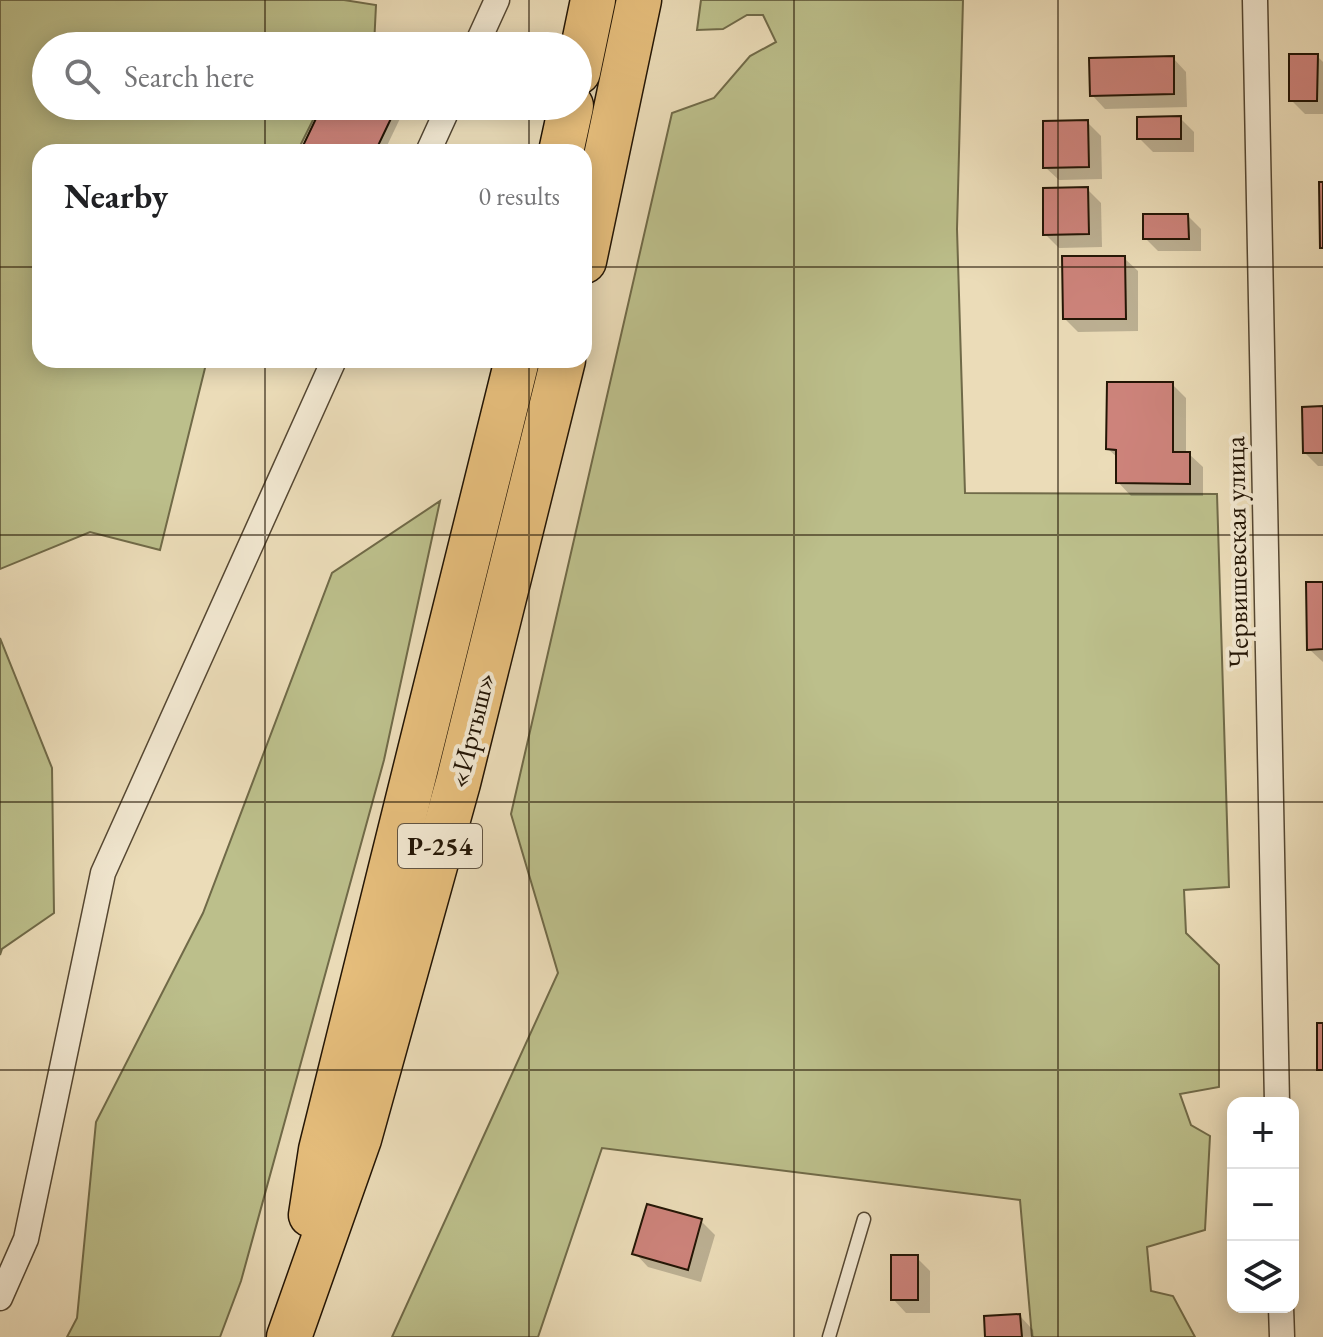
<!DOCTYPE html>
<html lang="en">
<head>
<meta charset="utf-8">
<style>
  :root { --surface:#fff; --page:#f2f2f2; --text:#202124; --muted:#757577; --line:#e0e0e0 }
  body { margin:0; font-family:"EB Garamond",serif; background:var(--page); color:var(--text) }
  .controls { position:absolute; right:24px; bottom:24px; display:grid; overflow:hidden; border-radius:16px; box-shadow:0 4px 20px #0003 }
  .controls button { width:72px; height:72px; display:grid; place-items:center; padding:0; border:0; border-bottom:2px solid var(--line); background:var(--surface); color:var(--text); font:40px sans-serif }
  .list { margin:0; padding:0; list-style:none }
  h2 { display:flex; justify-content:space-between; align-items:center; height:104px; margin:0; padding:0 32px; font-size:34px }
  h2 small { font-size:26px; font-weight:400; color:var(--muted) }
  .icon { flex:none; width:44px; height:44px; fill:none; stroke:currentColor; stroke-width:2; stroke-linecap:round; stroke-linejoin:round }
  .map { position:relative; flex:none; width:1323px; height:1337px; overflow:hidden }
  .search { position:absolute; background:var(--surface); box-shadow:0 4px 20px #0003; left:32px; top:32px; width:560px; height:88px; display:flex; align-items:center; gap:20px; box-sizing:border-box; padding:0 28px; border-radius:44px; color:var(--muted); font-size:30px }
  .panel { position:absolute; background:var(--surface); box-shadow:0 4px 20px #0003; left:32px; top:144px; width:560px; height:224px; border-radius:24px }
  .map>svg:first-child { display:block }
  .green { fill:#bcbf8b; stroke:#706a48; stroke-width:2 }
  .shadow { fill:#0003 }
  .building { fill:#cd837b; stroke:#231505; stroke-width:2 }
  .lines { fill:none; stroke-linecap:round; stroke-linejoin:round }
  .lane-casing { stroke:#554732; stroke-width:15 }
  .street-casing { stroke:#554732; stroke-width:27 }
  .highway-casing { stroke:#231505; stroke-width:47 }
  .lane { stroke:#f2e8d1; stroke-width:12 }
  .street { stroke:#f2e8d1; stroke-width:24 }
  .highway { stroke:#e6be7c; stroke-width:44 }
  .grid { fill:none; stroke:#231505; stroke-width:2; stroke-opacity:0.55 }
  .labels { text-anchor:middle; stroke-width:8; stroke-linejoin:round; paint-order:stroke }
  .shield { fill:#f2e8d1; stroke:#615442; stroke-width:2 }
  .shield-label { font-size:26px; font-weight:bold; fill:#231505 }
  .street-label { font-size:28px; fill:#231505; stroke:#f2e8d1 }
</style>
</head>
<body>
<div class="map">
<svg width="1323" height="1337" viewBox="0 0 1323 1337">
  <rect width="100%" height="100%" fill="#ebdcb8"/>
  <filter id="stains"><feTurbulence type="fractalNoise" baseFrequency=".0025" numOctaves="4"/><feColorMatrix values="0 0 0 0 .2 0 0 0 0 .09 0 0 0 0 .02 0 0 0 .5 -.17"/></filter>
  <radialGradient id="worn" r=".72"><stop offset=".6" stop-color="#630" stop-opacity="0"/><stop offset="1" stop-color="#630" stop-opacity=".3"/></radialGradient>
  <g class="green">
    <path d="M0,0H344L376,5L374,46H46V106H320L297,152H40V360H207L160,550L90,532L0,569Z"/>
    <path d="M701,0H963L957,229L965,493L1217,494L1229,887L1184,890L1186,933L1219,965V1087L1180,1094L1191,1125L1210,1136L1205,1230L1147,1247L1151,1291L1173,1296L1195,1337H1032L1020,1200L602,1148L538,1337H392L558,973L511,814L672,113L714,98L750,56L776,42L763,15H747L723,29L697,30Z"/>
    <path d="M440,501L384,760L241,1281L220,1337H67L77,1318L96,1122L203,913L332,573Z"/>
    <path d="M0,638L52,768L54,913L2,949L0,955Z"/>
  </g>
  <g class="shadow">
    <path d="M1317,56L1323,62V114H1305L1291,100Z"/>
    <path d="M1173,58L1186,72L1187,107L1105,109L1092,95Z"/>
    <path d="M324,106H406L384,152H302Z"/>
    <path d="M1180,118L1194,132V152H1153L1139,138Z"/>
    <path d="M1087,122L1101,136L1102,179L1059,180L1045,167Z"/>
    <path d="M1087,189L1101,203L1102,247L1059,248L1045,234Z"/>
    <path d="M1188,216L1201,229V251H1158L1145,238Z"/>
    <path d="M1124,258L1138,271V331L1078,332L1065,319Z"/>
    <path d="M1172,384L1186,398V454H1189L1203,467V496H1131L1118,482V458L1108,449Z"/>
    <path d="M1323,408V466H1318L1305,453Z"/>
    <path d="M1323,584V662L1309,649Z"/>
    <path d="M701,1221L715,1235L701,1282L648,1267L635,1253Z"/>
    <path d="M917,1258L930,1271V1313H906L893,1299Z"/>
    <path d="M1020,1316L1033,1330L1034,1337H987Z"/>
  </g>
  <g class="building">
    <path d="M1289,54H1318L1317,101H1289Z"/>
    <path d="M1174,56V94L1090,96L1089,58Z"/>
    <path d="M322,106H397L375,152H300Z"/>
    <path d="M1181,116V139H1137V117Z"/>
    <path d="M1088,120L1089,167L1043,168V121Z"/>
    <path d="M1319,182H1323V248H1320Z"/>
    <path d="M1088,187L1089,234L1043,235V188Z"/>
    <path d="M1143,214H1188L1189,239H1143Z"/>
    <path d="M1062,256H1125L1126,319H1063Z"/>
    <path d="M1107,382H1173V452H1190V484L1116,483V450L1106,449Z"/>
    <path d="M1323,406V453H1303L1302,407Z"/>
    <path d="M1306,582H1323V649L1307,650Z"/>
    <rect x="1317" y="1023" width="6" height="47"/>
    <path d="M647,1204L702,1219L688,1270L632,1254Z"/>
    <rect x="891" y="1255" width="27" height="45"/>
    <path d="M1020,1314L1022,1337H985L984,1316Z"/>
  </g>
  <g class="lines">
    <g class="lane-casing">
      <path id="lane" d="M829,1337L864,1219"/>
    </g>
    <g class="street-casing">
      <g id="street">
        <path d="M1255,0L1277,1103"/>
        <path d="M476,46L497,0"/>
        <path d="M428,152L449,106"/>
        <path d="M0,1298L26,1239L103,873L334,360"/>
        <path d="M1281,1307L1282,1337"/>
      </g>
    </g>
    <g class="highway-casing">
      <g id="highway">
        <path d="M578,72L593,0"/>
        <path d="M561,152L571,106"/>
        <path d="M584,261L639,0"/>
        <path d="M311,1215L321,1150L517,360"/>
        <path d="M289,1337L359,1139L458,783L563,360"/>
      </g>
    </g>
    <use href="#lane" class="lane"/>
    <use href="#street" class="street"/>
    <use href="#highway" class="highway"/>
  </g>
  <path class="grid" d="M265,0V46M529,0V46M794,0V1337M1058,0V1337M265,106V152M529,106V152M0,267H40M584,267H1323M265,360V1337M529,360V1337M0,535H1323M0,802H1323M0,1070H1323"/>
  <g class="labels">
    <rect class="shield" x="398" y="824" width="84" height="44" rx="6"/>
    <g class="shield-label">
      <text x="440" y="855">Р-254</text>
    </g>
    <g class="street-label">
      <text transform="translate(1236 552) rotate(-91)" y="10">Червишевская улица</text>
      <text transform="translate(471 730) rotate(-76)" y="10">«Иртыш»</text>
    </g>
  </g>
  <rect width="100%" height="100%" filter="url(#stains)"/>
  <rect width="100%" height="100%" fill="url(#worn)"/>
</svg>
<div class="controls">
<button>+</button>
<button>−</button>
<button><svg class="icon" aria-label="layers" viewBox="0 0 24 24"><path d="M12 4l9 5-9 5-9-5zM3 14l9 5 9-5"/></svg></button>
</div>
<div class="search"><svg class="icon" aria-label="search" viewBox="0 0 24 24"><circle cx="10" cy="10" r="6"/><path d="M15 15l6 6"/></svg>Search here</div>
<section class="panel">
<h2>Nearby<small>0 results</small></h2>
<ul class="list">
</ul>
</section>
</div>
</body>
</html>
